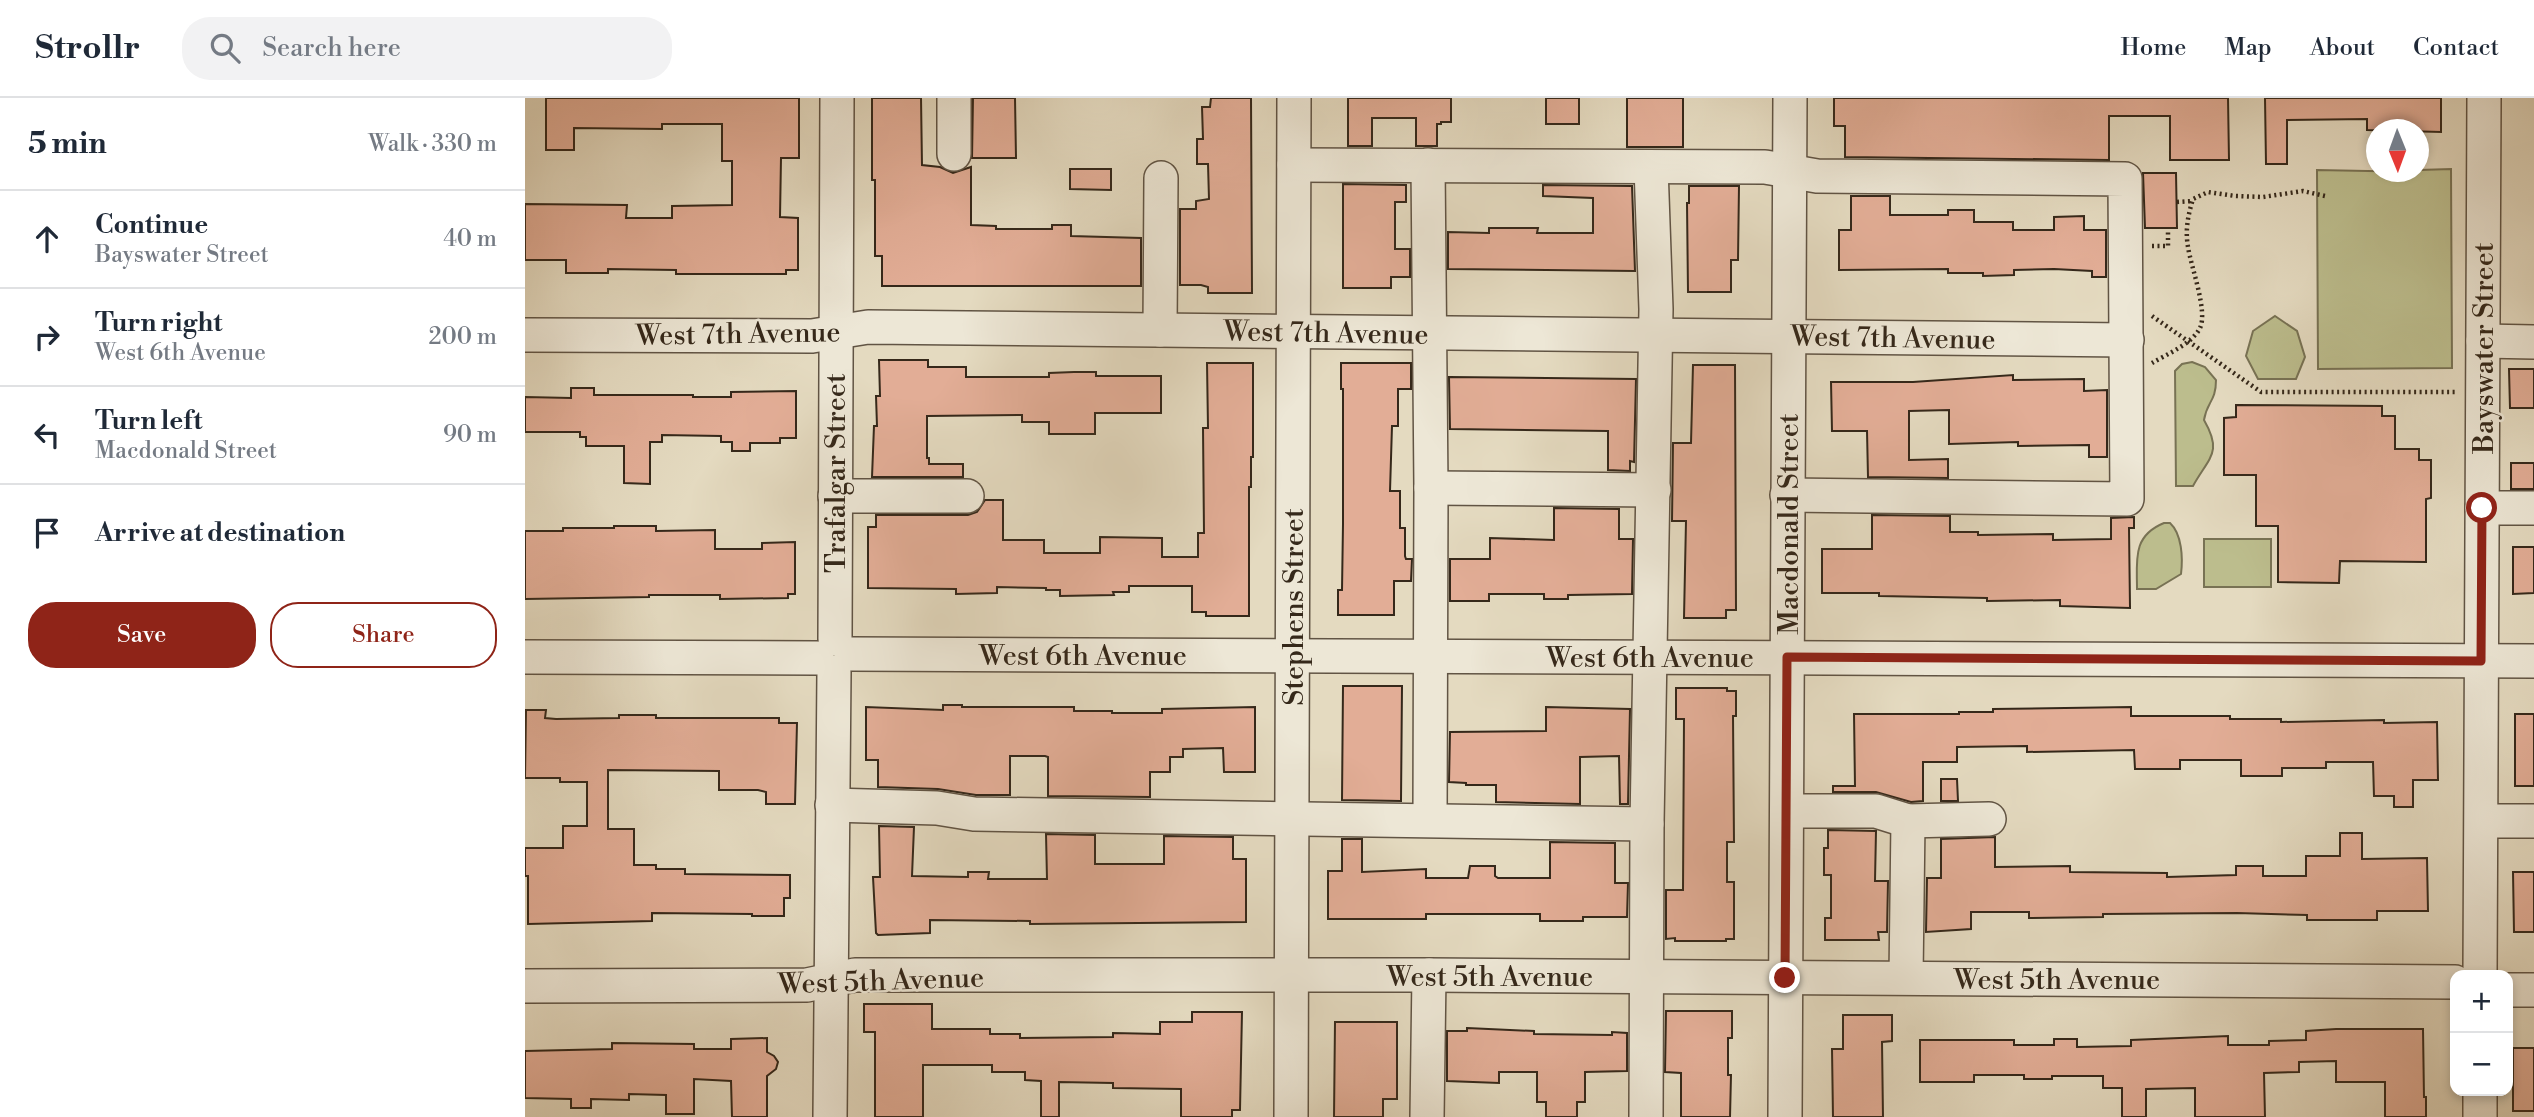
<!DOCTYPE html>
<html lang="en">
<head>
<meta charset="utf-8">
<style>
  :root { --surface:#fff; --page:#f2f2f3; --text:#1f2937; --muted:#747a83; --line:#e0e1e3; --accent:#8f2418 }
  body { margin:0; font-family:"Libre Bodoni",serif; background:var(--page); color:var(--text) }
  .controls { position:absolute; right:21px; bottom:21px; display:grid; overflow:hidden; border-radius:14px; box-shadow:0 4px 10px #0003 }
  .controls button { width:63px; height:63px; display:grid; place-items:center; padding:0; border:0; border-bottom:2px solid var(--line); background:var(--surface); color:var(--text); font:35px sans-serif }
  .compass { position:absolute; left:1841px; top:21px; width:63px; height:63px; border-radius:50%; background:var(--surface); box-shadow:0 4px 10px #0003; rotate:179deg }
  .stop { position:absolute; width:21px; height:21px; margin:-16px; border:5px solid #8f2418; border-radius:50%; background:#fff }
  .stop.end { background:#8f2418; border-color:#fff; box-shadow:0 2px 7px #0008 }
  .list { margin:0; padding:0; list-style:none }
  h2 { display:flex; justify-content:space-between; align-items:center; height:91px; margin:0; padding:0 28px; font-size:30px }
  h2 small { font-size:23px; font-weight:400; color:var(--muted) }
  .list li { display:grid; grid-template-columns:46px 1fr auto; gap:21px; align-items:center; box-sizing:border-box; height:98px; padding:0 28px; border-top:2px solid var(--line) }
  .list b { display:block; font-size:26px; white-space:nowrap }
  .list p { margin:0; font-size:23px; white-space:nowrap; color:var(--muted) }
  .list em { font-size:23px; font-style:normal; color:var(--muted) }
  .actions { display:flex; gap:14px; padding:21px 28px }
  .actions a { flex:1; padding:16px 0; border:2px solid var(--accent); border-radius:28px; text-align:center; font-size:24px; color:var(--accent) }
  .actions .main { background:var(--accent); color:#fff }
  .icon { flex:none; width:38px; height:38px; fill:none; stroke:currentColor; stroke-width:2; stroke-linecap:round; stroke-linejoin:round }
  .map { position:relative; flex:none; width:2009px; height:1019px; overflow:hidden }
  header { display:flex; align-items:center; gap:42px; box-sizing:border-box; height:98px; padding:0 35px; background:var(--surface); border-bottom:2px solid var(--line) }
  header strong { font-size:33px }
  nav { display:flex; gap:38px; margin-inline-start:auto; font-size:24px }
  .search { width:490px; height:63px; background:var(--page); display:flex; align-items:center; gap:18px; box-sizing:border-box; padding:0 24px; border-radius:28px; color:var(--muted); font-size:26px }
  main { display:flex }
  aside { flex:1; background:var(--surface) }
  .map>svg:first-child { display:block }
  .green { fill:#bcbd8d; stroke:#787254; stroke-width:2 }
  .building { fill:#e2ad96; stroke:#35281a; stroke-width:2 }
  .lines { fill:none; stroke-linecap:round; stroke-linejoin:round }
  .minor-casing { stroke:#615444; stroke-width:36 }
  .path { stroke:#35281a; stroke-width:4.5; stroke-dasharray:2 3.5; stroke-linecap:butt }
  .minor { stroke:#ede7d6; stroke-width:33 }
  .route { stroke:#8f2418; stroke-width:9 }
  .labels { text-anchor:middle; stroke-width:5; stroke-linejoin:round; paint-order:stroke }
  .street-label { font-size:28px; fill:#35281a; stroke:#ede7d6 }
</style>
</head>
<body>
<header>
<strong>Strollr</strong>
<div class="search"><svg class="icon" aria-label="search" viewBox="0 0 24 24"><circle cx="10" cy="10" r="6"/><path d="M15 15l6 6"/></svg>Search here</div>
<nav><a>Home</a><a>Map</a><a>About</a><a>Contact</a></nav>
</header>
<main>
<aside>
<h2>5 min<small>Walk · 330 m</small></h2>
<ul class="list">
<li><svg class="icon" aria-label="ahead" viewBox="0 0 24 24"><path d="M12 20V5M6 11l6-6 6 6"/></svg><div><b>Continue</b><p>Bayswater Street</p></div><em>40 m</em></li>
<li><svg class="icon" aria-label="right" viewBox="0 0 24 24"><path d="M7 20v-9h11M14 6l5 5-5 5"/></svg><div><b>Turn right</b><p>West 6th Avenue</p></div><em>200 m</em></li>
<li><svg class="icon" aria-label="left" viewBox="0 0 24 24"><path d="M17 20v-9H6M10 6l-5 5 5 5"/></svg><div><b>Turn left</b><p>Macdonald Street</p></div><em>90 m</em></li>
<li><svg class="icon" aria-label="arrive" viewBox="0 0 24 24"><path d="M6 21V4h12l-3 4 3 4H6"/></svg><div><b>Arrive at destination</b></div></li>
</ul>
<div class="actions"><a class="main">Save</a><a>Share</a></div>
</aside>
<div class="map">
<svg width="2009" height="1019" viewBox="0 0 2009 1019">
  <rect width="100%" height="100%" fill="#e4dac0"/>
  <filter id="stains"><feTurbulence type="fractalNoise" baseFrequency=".00286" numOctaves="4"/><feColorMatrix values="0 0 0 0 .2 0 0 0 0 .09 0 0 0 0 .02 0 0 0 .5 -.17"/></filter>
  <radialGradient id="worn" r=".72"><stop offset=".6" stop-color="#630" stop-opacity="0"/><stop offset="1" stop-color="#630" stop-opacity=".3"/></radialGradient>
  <g class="green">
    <path d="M1926,71L1927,270L1793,271L1792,72L1894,74V72Z"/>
    <path d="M1750,218L1772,233L1780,259L1771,281H1733L1721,258L1728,233Z"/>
    <path d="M1667,264L1680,269L1691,282C1691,304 1682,303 1679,322C1698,355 1684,359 1668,388H1651L1650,273L1657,266Z"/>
    <path d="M1639,425H1645C1657,436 1658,460 1656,476L1631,491H1612C1612,462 1607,438 1639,425Z"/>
    <rect x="1679" y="441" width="67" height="48"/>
  </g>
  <g class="building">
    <path d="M21,0H274V60H256L255,119L273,120V172H261V176H151V172L83,171V175H41V162H0V106L102,107L101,120H147V108L207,107V63H197V26H137V31L49,30V52H21Z"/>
    <path d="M347,0H396L397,67L415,69L428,75L446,69V127L471,128V131H527V127H546V138L616,140V188H357V158H350V82H347Z"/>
    <path d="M448,0H490L491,60H447Z"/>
    <path d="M686,0H726L727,195H683V189L676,187H655V111H671V103L684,101L683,66H672V41H678L677,9H685Z"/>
    <path d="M823,0H926V24H916V26H912V48H891V20H847V48H823Z"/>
    <rect x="1021" y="0" width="33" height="26"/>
    <rect x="1102" y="0" width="56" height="49"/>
    <path d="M1309,0H1703L1704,62H1645V18H1584V62L1320,59V28H1309Z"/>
    <path d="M1740,0H1916V34L1842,32V21L1762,22V66H1741Z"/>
    <path d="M545,71H586V92L545,91Z"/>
    <path d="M1618,75H1651L1652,130H1620Z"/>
    <path d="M818,86L881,87V104H870V151H885V179H866V190H818Z"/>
    <path d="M1018,87L1107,88L1110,173L923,171V134L964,135V130H1013L1012,135H1068V100L1018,98Z"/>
    <path d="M1164,88H1214L1213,162H1206V194H1163L1162,105H1164Z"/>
    <path d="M1326,98H1365V117H1423V112H1449V124H1488V132H1529V119L1559,118V132H1581V179H1567V173L1529,171L1489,172V177L1458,178V175H1423V171L1314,172V132H1326Z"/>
    <path d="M354,262H403V269H441V279H524V275L549,274H571V278H636V315H570V336H524V324H497V317L402,318V360H404V366H438V379H347L349,328H352L351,298H355Z"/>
    <path d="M682,265H728V359H726V389H724V518H681V514H667V488H604V494H588L589,497L535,498V492H521V490L472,489V495L431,496V491L343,490V429H351V417H443L452,414L460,402H478V442H519V455H575V439L637,440V459H673V435H679L678,330H683Z"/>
    <path d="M816,265H886V291H873V328H867L865,393H875V430H880V458L881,461H887L886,483H869V517H813V492H817L818,426V291H816Z"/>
    <path d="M1168,267H1210L1211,512H1201V520H1159L1161,423H1147L1148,345H1166Z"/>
    <path d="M1984,271H2009V310H1985Z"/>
    <path d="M1488,277V282L1559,281V293L1582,292V359H1564V347L1493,348V344L1424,346V312L1384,313V362L1423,361V380L1343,379L1342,333H1307L1306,284H1388Z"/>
    <path d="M924,279L1111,281L1109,364L1105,363V373L1083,372V333L925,331Z"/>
    <path d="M46,290H69V297H168V299H206V294L271,293V340H255V345H225V353H207V344H196V338L137,337V344H125V386L99,385V348H61V339H55V334H0V299L46,300Z"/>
    <path d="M1711,307L1857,308V318H1870V351H1894V362H1906V400L1901,401V464L1815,463L1814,485L1753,484V428H1731V377H1699V320L1711,319Z"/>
    <rect x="1986" y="365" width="23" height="26"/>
    <path d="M1029,410L1094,411V441H1108L1107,496L1043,497V501H1019V496H964V503H925V461H965V440L1029,442Z"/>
    <path d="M1347,417L1425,418V434H1453V437L1528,436V442L1586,441V420L1609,419V430H1604L1605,510L1535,508V502L1462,503V500L1354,498V495H1297V451H1347Z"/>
    <path d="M89,428H131V433L190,432V451H237V445L270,444V496H263V500L195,501V497H124V499L0,501V433H38V430H89Z"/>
    <path d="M1988,449H2009V495L1988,496Z"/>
    <path d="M818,588H877L876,703L817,702Z"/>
    <path d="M1151,590H1202V593H1211V618H1208L1209,744H1202V784H1209V841H1201V843H1150V840L1141,841V792H1158L1159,621H1151Z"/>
    <path d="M418,607H437V609H549V613H587V615H637V611L730,609V674H699L698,650L658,651V659H645V674H625V699L523,698V659L520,658H485V697H451L413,691L353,689V662H341V609L418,612Z"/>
    <path d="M1021,609L1105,611L1103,706H1095L1094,658L1055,659V706L971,704V687H941V685L924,684L925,634L1021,633Z"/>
    <path d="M1606,609V618H1705V621H1756V624L1859,622V625L1912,624L1913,682H1888V709H1869V698H1849L1848,664H1801V670H1757V678H1716V662H1655V671H1610L1609,652L1502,654V648L1432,649V664H1398V703L1386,704L1351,694H1308V688H1330L1329,616H1434V614H1468V611Z"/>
    <path d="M1,612H21L20,620L31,621L94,620V617H131V620H254V625H272L270,706H241V694L233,692H194V673L83,672V731H109V767H131V771H160V776L265,777V800H259V818H227V816L127,815V823L3,826V778H0V750H38V728H62V684H35V680H0Z"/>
    <rect x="1990" y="616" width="19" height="72"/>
    <path d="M1416,681H1432L1433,703H1416Z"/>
    <path d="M354,728L389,729L387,778L443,779V774H464L463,781H522L521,736L570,737V766H639V738L708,739V761H721V824L505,826V823L405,822V835L353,837L351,835L348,779H355Z"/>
    <path d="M1303,732L1351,733L1350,783H1363L1362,834H1353L1354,842H1300V820H1306V777H1299V750H1303Z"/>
    <path d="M1815,735H1837V761L1902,760L1903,813H1852V822H1782V817L1712,815L1578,816V819L1504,820V814H1446V831L1401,834L1402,780H1416V741L1470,739V769L1545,768V774L1642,775V779L1711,777V768H1738V778H1781V758H1815Z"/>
    <path d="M817,741H837V774L901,771V780H943L945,768H970V778L973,780H1025V744L1090,745V785H1103L1102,819H1058V823H1015V816H901V821H803V773H817Z"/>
    <path d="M1988,774H2009V834H1989Z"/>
    <path d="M339,906H407V931H465V936H495V940L588,939V935L635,936V924H667V914H717L715,1012H707V1019H656V991L588,990V985L534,984V1019H516V983L500,982V974H467V967H398V1019H350V934H339Z"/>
    <path d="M1141,913H1207V940H1203V977H1206L1205,1019H1156V975L1140,974Z"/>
    <path d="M1318,917H1367V943L1357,944L1358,1019H1308L1307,951H1318Z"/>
    <path d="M810,924H872V1001H858V1019H809Z"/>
    <path d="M942,930L1009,933V936L1087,937V934L1102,935V973L1060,974V1004H1052V1019H1021V1004H1012V974H974V985L922,983V933H942Z"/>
    <path d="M1811,931H1898L1899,999H1901V1019H1860V984H1811V963L1774,964V974L1739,975L1740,1019H1670V990L1621,991V1019H1597V990H1578V978H1527V981H1499V977H1449V984H1395V942H1489V947H1529V941H1552V949L1606,948V942L1703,938V947H1744V943L1781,942V933Z"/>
    <path d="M242,940V954L249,958L253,964L251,971L242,978V1019H207L206,983L169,981V1016H141V997L104,996V1002L66,1001V1010H46V1001L0,1000V953L87,951V945L169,946V951H206V941Z"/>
    <rect x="1988" y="950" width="21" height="63"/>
  </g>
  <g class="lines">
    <g class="minor-casing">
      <g id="minor">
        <path d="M429,56V0"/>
        <path d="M769,67L1240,69L1292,78L1600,81L1602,401L1262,397"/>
        <path d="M903,67L906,390L905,722"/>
        <path d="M635,232L636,80"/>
        <path d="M0,237L287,238L343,229L1602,242"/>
        <path d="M1958,243L2009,244"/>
        <path d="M906,390L1129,392"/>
        <path d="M310,398H442"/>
        <path d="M1957,410H2009"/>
        <path d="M310,541L312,0"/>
        <path d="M326,556L2009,563"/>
        <path d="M0,559L292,560"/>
        <path d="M307,707L412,710L449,716L1122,726"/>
        <path d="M1262,713H1351L1383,723L1464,721"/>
        <path d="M1957,723H2009"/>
        <path d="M1955,877L1959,0"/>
        <path d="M1381,879L1383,723"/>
        <path d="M0,888L282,887L330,877H904L1930,884"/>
        <path d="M1983,892H2009"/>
        <path d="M305,1019L309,574"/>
        <path d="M766,1019L769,0"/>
        <path d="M902,1019L904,877"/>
        <path d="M1121,1019L1122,726L1131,211L1126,69"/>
        <path d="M1260,1019L1265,0"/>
        <path d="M1955,1019V993"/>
      </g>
    </g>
    <g class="path">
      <path d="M1652,104L1667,103"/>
      <path d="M1627,148H1643V130"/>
      <path d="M1627,218L1736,294H1930"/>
      <path d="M1627,265C1642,256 1667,246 1675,230C1683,213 1666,169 1663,149C1660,132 1663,117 1668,101L1683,94L1710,98L1738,99L1778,93L1800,98"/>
    </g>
    <use href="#minor" class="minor"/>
  </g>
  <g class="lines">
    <path class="route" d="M1260,880L1262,559L1956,563L1957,410"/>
  </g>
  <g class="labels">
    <g class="street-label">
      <text transform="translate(801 234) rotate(1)" y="10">West 7th Avenue</text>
      <text transform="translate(213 235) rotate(-1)" y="10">West 7th Avenue</text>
      <text transform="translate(1368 239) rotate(1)" y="10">West 7th Avenue</text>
      <text transform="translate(1958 250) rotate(-90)" y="10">Bayswater Street</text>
      <text transform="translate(310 375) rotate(-90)" y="10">Trafalgar Street</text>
      <text transform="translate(1263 426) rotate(-90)" y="10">Macdonald Street</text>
      <text transform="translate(768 509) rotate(-90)" y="10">Stephens Street</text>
      <text x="558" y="567">West 6th Avenue</text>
      <text x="1125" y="569">West 6th Avenue</text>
      <text x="965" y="888">West 5th Avenue</text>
      <text x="1532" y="891">West 5th Avenue</text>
      <text transform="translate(356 882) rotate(-2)" y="10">West 5th Avenue</text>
    </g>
  </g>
  <rect width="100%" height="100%" filter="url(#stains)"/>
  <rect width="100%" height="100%" fill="url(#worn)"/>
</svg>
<div class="controls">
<button>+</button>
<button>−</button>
</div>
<svg class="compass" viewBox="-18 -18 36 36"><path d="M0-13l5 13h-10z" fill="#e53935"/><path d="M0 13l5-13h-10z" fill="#747a83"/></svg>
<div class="stop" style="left:1957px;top:410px"></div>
<div class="stop end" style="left:1260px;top:880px"></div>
</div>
</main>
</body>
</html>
